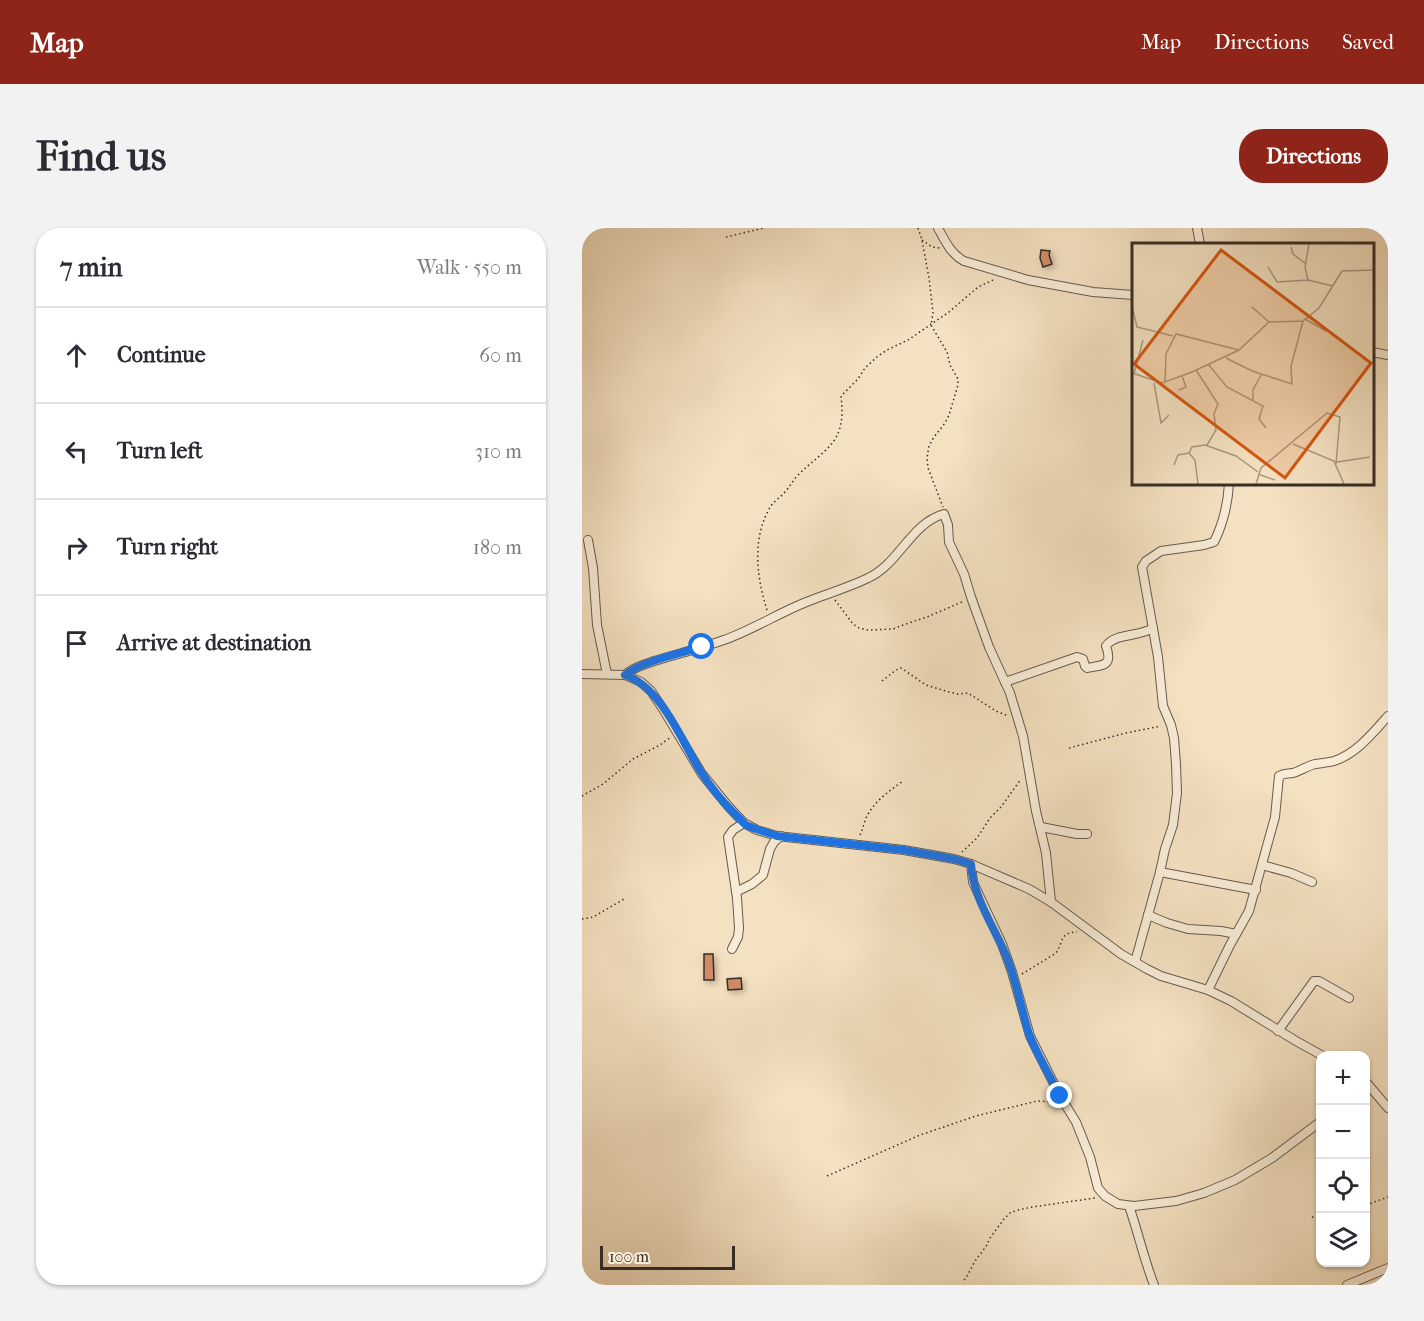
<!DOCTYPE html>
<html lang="en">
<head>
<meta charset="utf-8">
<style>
  :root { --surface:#fff; --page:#f2f2f3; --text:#2b2b33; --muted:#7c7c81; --line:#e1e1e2; --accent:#8f2418 }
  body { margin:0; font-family:"IM FELL French Canon",serif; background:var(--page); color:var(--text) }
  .controls { position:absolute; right:18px; bottom:18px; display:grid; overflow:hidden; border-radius:12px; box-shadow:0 2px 4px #0004 }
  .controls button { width:54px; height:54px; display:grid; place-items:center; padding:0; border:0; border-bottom:2px solid var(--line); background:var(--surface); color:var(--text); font:30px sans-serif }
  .scale { position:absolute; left:18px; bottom:15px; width:135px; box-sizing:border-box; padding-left:6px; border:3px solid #382d26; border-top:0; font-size:16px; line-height:21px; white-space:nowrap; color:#382d26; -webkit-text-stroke:4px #f8ecd7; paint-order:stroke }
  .stop { position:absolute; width:18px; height:18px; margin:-14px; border:4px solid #1a73e8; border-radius:50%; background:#fff }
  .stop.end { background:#1a73e8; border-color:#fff; box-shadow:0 2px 6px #0008 }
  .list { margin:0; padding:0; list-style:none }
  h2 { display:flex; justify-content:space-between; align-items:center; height:78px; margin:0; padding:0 24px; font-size:26px }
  h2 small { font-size:20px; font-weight:400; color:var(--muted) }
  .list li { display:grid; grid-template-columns:39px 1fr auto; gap:18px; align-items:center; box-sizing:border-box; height:96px; padding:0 24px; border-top:2px solid var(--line) }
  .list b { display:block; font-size:22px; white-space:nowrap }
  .list em { font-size:20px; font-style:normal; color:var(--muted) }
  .icon { flex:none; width:33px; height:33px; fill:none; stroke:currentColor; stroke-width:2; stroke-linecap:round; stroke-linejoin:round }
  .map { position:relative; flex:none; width:806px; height:1057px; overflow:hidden; border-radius:24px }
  header { display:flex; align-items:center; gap:36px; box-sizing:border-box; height:84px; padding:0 30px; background:var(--accent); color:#fff }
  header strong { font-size:28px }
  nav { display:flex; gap:33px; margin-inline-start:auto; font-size:21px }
  .intro { display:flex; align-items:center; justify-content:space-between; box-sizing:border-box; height:144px; padding:0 36px }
  h1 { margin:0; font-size:42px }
  .button { padding:15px 27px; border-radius:24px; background:var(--accent); color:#fff; font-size:21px; font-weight:700 }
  main { display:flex; gap:36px; padding:0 36px }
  aside { flex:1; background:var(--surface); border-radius:24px; box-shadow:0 2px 4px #0004 }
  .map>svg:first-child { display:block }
  .building { fill:#cf8c65; stroke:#382d26; stroke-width:1.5; filter:url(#shadow) }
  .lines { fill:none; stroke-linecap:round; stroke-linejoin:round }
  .minor-casing { stroke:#675a4d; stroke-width:10 }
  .path { stroke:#382d26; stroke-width:1.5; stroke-dasharray:1.5 3; stroke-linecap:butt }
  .minor { stroke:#f8ecd7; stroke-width:8 }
  .route { stroke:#1a73e8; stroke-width:8 }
  .inset-road { fill:none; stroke:#a99983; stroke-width:1.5 }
  .view { fill:#d6550f; fill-opacity:0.15; stroke:#d6550f; stroke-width:3 }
  .inset-edge { fill:none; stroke:#382d26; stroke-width:3 }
</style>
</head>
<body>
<header>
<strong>Map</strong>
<nav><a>Map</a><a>Directions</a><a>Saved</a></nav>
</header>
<div class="intro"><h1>Find us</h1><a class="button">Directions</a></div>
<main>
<aside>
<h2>7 min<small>Walk · 550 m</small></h2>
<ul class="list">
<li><svg class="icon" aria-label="ahead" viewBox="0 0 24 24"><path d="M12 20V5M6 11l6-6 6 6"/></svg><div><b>Continue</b></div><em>60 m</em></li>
<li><svg class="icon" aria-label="left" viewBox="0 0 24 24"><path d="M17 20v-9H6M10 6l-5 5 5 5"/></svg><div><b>Turn left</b></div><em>310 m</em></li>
<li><svg class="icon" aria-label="right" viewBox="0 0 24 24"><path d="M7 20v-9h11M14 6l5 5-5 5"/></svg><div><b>Turn right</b></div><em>180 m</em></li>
<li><svg class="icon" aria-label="arrive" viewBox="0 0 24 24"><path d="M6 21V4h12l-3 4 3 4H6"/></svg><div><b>Arrive at destination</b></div></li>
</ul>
</aside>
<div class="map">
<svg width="806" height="1057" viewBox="0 0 806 1057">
  <defs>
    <filter id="shadow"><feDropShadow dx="2.5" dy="2.5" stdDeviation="3" flood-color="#0004"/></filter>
  </defs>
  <rect width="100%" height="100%" fill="#f4e1c1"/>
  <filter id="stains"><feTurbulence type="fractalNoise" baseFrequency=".00333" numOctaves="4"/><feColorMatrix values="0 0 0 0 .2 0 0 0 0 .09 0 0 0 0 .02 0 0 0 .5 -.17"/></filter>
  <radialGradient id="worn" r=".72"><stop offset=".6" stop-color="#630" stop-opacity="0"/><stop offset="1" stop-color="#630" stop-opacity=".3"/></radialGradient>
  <g class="building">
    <path d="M459,22L468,23L467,27L470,36L461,39L458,30Z"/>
    <path d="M122,726H131L132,752H122Z"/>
    <path d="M159,750L160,761L146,762L145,751Z"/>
  </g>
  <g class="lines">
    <g class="minor-casing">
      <g id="minor">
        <path d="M356,0C363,13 369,26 382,33L446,52L511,64L551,67"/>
        <path d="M615,0L618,16"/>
        <path d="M790,124L806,127"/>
        <path d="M6,312L11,340L15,397L25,446"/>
        <path d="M0,446L43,447L59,454L69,463L81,481L120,546L146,578L162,595L175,602L195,608L322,622L372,631L389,636L447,661L469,674L539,726L565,741L579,748L626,762L649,773L714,813L741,828"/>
        <path d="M43,447C51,439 62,437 72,433C95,426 119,420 142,412C170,402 195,386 222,375C243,366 266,360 286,350C317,336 329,295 362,286L366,297L367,314L382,346L389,369L407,419L428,465L441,508L454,583L464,625L469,674"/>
        <path d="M423,454L495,429L501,431L503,438L505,440C522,437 531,438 524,418C533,405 557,409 571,400"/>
        <path d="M459,599L495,606H505"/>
        <path d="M389,636L391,654L396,665L420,716L430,744L448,808L478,868L494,894L508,929L516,960L523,968L536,976L552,978L594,973L622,965L653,952L690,930L738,894"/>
        <path d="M680,637L709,645L730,654"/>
        <path d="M578,644L674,662"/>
        <path d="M154,664L170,656L181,647L188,621L192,614L199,608"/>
        <path d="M566,687L585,695L606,701L639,703L654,706"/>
        <path d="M150,721L156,709L157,700L155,670L146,609L151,602L162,595"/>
        <path d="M553,734L578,644L583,621L591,597L595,565L594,536L592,510L589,497L581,478L576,429L560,339L564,333L579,323L622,317L632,314C641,296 646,274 647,255"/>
        <path d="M626,762L648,717L667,683L693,589L697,548C702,545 705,546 711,545C718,543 725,538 733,536C739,535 745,535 752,533C774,526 791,505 806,488"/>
        <path d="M696,803L732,753H737L767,770"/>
        <path d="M784,854L806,880"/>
        <path d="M547,978C556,1004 562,1031 572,1057"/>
        <path d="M765,1057L806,1040"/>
      </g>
    </g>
    <g class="path">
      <path d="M336,0L340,12L347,50L351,85L349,97L365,124L368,137L376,151V157L367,187L363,195L352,209L347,218L345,230L346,240L361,279"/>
      <path d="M144,9L182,0"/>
      <path d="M340,12L350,19L358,20"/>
      <path d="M253,372L271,396L277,400L286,402L311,401L321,397L345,389L380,374"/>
      <path d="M185,382C175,350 170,314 186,283C190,274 198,270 204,263C208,258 211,253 215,248C243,220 265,216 259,169L260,167L276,151L283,140L296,128L305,122L326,112L367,84L396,59L411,52"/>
      <path d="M300,453L314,442L319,440L344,457L367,464L376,466L386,465L414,483L426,488"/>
      <path d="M487,520L544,505L579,498"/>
      <path d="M0,568L21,556L51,531L78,517L89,509"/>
      <path d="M278,607C281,601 282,594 285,588C293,573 307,563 321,553"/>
      <path d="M380,624L395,610L408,590L419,579L439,551"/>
      <path d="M0,691L11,689L42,671"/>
      <path d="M440,746L474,725C482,713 477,705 495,704"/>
      <path d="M245,948L338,907L394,888L455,873L472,874"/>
      <path d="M784,977L806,969"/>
      <path d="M730,989L738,990"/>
      <path d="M382,1052L384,1050L393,1033L405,1017L408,1010L422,991L428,985L436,982L450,979L513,970"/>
    </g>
    <use href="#minor" class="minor"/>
  </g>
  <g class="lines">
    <path class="route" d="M120,419C100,425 57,434 43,447C80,460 99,512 119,544C128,558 139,572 151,584C156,588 159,593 164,597C174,602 185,604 195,608L322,622L372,631L389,636C391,670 413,700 425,730C435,755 439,781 447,806C455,827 468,848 478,868"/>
  </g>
  <g transform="translate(550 15)">
    <rect width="242" height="242" fill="#f4e1c1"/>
    <path class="inset-road" d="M159,4L161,11L174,21M136,24L145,39L176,37L201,43M176,37L173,24L177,1M0,64L5,84L41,93M120,64L137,79M173,76L194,88M94,115L120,128L160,141L159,123L171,78M76,121L95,144L131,163L127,176L134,185M64,127L86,161L82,171L84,187L75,202M0,130L30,140L60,129L107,107L137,79L171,78L187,65L210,28L242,27M2,131L11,97M22,140L29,180L37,172M33,140L34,111L44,91L107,107M47,147L54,144L50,133M121,158V147L129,132M161,201L202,218L212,241M57,210L60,204L73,202L104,213L126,229M205,219L238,214M42,222L46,212L57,210L63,217L66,241M126,231L143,237M124,241L129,225L195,170L208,174L204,221"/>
    <path class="view" d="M89,7L239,120L153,235L2,121Z"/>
    <rect width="242" height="242" class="inset-edge"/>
  </g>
  <rect width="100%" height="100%" filter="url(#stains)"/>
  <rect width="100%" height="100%" fill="url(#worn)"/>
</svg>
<div class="controls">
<button>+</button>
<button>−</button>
<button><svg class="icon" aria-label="locate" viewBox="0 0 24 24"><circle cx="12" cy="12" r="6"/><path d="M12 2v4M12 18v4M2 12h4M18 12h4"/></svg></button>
<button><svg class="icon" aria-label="layers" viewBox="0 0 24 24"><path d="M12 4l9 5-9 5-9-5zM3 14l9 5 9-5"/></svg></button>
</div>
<div class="scale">100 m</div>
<div class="stop" style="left:120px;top:419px"></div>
<div class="stop end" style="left:478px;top:868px"></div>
</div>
</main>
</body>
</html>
